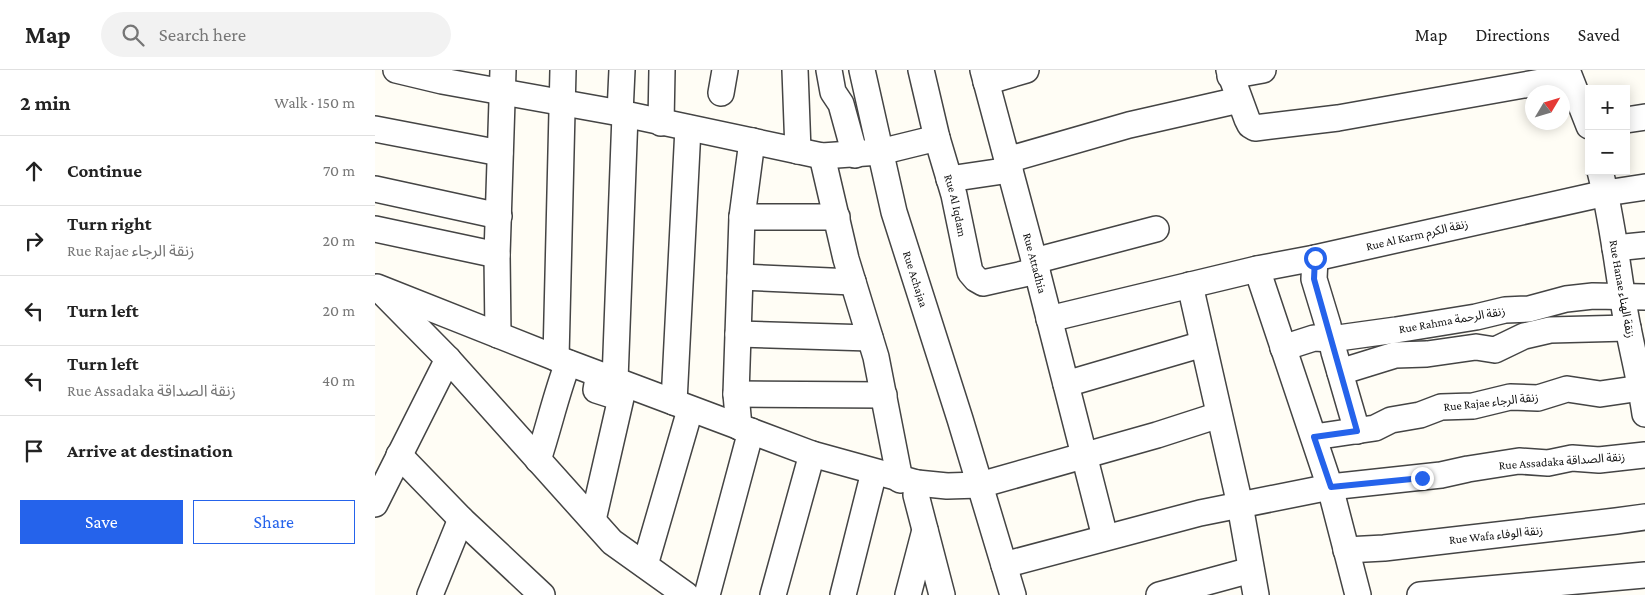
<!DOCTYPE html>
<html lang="en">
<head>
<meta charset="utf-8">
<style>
  :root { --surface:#fff; --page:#f2f2f2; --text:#222; --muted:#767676; --line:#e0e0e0; --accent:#2563eb }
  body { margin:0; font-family:"Crimson Pro","Noto Sans Arabic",serif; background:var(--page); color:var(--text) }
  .controls { position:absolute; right:15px; top:15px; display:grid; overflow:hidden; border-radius:0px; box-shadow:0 2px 12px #0003 }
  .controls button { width:45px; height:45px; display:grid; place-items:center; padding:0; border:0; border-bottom:1px solid var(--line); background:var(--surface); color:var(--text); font:25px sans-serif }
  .compass { position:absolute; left:1150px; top:15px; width:45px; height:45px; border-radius:50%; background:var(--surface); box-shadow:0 2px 12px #0003; rotate:52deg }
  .stop { position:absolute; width:15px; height:15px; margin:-11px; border:4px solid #2563eb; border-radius:50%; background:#fff }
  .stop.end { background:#2563eb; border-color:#fff; box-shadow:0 1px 5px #0008 }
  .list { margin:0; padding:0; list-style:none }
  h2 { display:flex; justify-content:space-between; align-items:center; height:65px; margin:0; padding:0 20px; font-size:21px }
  h2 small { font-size:16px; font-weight:400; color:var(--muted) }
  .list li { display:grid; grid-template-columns:32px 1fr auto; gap:15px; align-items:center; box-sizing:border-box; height:70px; padding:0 20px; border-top:1px solid var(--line) }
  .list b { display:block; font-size:19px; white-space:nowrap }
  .list p { margin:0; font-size:16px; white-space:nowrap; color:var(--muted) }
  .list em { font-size:16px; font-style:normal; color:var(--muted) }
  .actions { display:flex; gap:10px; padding:15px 20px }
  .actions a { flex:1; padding:11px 0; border:1px solid var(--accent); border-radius:0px; text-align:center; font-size:18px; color:var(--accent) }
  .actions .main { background:var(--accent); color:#fff }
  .icon { flex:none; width:28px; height:28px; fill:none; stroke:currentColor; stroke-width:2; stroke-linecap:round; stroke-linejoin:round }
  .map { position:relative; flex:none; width:1270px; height:525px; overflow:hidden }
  header { display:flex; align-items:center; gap:30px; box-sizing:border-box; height:70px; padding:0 25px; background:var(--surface); border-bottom:1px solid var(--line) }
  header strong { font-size:24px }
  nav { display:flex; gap:28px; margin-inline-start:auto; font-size:18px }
  .search { width:350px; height:45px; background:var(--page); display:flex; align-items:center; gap:12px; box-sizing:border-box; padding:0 18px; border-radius:28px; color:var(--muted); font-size:19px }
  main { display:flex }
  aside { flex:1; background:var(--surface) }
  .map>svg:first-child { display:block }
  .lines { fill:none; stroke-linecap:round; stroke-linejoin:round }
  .minor-casing { stroke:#444; stroke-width:28 }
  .minor { stroke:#fff; stroke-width:25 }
  .route { stroke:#2563eb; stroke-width:6 }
  .labels { text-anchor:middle; stroke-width:5; stroke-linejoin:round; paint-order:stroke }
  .street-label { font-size:12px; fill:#111; stroke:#fff }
</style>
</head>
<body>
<header>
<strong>Map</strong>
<div class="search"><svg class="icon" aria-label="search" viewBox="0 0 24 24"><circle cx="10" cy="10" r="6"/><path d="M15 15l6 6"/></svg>Search here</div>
<nav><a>Map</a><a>Directions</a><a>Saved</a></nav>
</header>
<main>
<aside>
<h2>2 min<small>Walk · 150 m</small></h2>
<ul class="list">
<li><svg class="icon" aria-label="ahead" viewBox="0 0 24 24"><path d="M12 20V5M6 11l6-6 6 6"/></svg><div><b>Continue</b></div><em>70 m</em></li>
<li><svg class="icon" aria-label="right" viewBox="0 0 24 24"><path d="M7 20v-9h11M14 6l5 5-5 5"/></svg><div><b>Turn right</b><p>Rue Rajae زنقة الرجاء</p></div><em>20 m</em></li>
<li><svg class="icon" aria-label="left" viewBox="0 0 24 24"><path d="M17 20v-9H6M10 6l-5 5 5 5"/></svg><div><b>Turn left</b></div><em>20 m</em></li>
<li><svg class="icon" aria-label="left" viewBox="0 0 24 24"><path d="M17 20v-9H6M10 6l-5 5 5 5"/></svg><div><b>Turn left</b><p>Rue Assadaka زنقة الصداقة</p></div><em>40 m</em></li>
<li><svg class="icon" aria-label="arrive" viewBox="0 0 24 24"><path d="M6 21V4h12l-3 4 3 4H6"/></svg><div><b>Arrive at destination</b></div></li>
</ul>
<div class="actions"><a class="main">Save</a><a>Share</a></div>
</aside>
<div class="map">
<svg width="1270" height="525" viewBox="0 0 1270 525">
  <rect width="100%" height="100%" fill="#fffdf5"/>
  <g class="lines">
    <g class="minor-casing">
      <g id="minor">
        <path d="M21,0L67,11L245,43L447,86L505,82L562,68"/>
        <path d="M420,0L423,81"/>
        <path d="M454,0L458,22L466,34L480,85"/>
        <path id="s1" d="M487,0L519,142L585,349L638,525"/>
        <path id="s2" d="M546,0L562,68L579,125L595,202L601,209L608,213L662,201"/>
        <path id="s3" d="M608,0L662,201L730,467"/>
        <path d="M854,0L872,49L875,55L880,58L963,48L1194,7"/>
        <path d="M1192,0L1214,56"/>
        <path d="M855,6L888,0"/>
        <path d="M611,12L651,0"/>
        <path d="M346,23L350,0"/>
        <path d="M245,43L247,0"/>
        <path d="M1251,50L1270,47"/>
        <path d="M286,53L287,0"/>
        <path d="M0,59L125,83"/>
        <path d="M447,86L471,189L501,287L525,410"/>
        <path d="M632,90L754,55L864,30"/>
        <path d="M1225,101C1237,147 1242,195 1250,242C1256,276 1265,309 1270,344"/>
        <path d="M574,109L635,100"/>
        <path d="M0,119L124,146"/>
        <path d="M367,147H462"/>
        <path d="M0,159L122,185"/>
        <path d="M1240,178L1270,175"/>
        <path d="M940,188L939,209L953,255L959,282L982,361"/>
        <path d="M659,191L781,159"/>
        <path d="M882,199L955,417L983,525"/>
        <path d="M365,207L478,212"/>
        <path d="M815,215L865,435L881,525"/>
        <path d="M2,217L181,288L437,384L542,413L572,416L605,415L782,365L844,345"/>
        <path d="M9,224L73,289L237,472L311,525"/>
        <path d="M674,249L882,199L940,188L1231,123L1270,117"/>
        <path d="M363,264L495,268"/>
        <path d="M123,265L122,185L128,0"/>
        <path d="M908,278L939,268L956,269L1021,260L1101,247L1130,240L1154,239L1191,229L1218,226L1270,227"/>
        <path d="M181,288L188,0"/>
        <path d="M965,302L1020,285L1052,284L1101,277L1120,280L1149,266L1175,260L1253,258"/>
        <path d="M240,310L250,45"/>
        <path d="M691,314L828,274"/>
        <path d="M361,324L509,325"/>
        <path d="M299,332L313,58"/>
        <path d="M364,357L361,324L367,147L377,71"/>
        <path d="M939,367L1000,358L1016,350L1045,345L1066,337L1098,336L1135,327L1163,328L1192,319L1225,324L1266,318"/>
        <path d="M24,385L86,449L167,525"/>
        <path d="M163,390C174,357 181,324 193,293"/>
        <path d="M542,413L541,425L567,525"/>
        <path d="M0,434L73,289"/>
        <path d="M218,450L246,328L221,320L222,314"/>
        <path d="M971,480L1009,478L1241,451L1270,447"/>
        <path d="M270,495L315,340"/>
        <path d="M629,495L825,443L955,417L1066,405L1093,399L1144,391L1173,393L1197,388L1224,390L1270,385"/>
        <path d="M55,525L86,449"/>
        <path d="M332,525L376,361"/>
        <path d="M398,525L437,384"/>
        <path d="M468,525L499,402"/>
        <path d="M533,525L550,460"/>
        <path d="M784,525L876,500"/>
        <path d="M1045,525L1270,505"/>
      </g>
    </g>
    <use href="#minor" class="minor"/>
  </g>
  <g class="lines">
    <path class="route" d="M940,188L939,209L982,361L939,367L956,417L1047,408"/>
  </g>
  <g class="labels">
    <g class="street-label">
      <text dy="4" stroke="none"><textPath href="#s2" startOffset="140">Rue Al Iqdam</textPath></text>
      <text transform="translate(1042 165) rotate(-13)" y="4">Rue Al Karm زنقة الكرم</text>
      <text dy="4" stroke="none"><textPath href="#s3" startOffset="200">Rue Attadhia</textPath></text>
      <text dy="4" stroke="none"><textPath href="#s1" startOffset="216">Rue Achajaa</textPath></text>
      <text transform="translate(1247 219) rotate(80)" y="4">Rue Hanae زنقة الهناء</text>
      <text transform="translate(1077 250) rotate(-10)" y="4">Rue Rahma زنقة الرحمة</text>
      <text transform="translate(1116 332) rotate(-6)" y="4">Rue Rajae زنقة الرجاء</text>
      <text transform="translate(1187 391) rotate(-4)" y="4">Rue Assadaka زنقة الصداقة</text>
      <text transform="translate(1121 465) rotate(-6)" y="4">Rue Wafa زنقة الوفاء</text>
    </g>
  </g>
</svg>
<div class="controls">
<button>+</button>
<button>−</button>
</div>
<svg class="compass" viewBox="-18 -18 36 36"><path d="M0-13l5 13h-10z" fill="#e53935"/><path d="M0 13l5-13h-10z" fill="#767676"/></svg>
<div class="stop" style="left:940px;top:188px"></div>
<div class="stop end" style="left:1047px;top:408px"></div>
</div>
</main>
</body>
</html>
